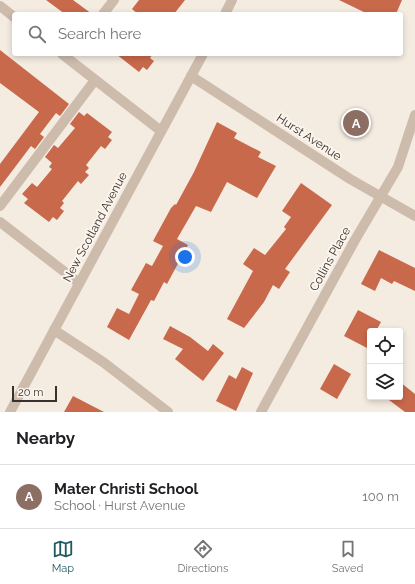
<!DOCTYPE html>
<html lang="en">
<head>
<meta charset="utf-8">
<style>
  :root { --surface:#fff; --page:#f6f6f6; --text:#202124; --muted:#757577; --line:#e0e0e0; --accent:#1f5a5e }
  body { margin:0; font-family:Raleway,sans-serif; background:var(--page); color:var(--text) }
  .controls { position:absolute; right:12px; bottom:12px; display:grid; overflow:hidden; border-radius:4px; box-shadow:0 2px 6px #0003 }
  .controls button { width:36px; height:36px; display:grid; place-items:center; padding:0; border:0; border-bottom:1px solid var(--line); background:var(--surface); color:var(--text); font:20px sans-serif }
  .scale { position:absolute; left:12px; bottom:10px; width:45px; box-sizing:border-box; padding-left:4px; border:2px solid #3b302b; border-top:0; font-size:11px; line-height:14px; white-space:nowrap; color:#3b302b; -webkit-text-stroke:3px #fbf5ee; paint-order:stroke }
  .you { position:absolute; left:185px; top:257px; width:14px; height:14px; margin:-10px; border:3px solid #fff; border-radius:50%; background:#1a73e8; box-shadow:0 0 0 6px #1a73e833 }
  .badge { display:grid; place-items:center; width:26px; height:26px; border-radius:50%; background:var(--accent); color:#fff; font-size:13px; font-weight:700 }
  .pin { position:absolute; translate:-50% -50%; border:2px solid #fff; box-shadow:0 1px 4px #0006 }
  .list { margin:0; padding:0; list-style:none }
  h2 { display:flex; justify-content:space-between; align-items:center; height:52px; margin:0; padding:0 16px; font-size:17px }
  h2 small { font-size:13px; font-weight:400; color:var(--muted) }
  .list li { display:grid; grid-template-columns:26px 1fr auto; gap:12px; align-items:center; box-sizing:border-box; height:64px; padding:0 16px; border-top:1px solid var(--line) }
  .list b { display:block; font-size:15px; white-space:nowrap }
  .list p { margin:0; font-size:13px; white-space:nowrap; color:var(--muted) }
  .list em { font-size:13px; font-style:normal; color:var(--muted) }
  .icon { flex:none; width:22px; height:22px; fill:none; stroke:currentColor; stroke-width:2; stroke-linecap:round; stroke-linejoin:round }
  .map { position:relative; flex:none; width:415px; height:412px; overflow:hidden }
  .search { position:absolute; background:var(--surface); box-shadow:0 2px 6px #0003; left:12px; right:12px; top:12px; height:44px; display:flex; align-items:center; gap:10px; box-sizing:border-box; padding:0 14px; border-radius:4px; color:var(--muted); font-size:15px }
  .sheet { height:116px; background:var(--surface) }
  nav { display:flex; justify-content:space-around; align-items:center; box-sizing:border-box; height:56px; border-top:1px solid var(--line); background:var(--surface); font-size:11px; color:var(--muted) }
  nav a { display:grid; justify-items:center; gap:2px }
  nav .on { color:var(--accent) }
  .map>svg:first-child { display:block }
  .building { fill:#c8694b }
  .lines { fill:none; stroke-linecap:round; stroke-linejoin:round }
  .minor { stroke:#cdbbac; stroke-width:10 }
  .labels { text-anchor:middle; stroke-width:4; stroke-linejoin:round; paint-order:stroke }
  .street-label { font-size:12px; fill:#3b302b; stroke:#fbf5ee }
</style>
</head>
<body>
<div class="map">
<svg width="415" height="412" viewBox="0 0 415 412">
  <rect width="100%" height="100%" fill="#f4ebe1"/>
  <g class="building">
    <path d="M46,0H73L92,14H65Z"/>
    <path d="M139,0H185L174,14H138L132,9Z"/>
    <path d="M339,0H402L396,14H368Z"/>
    <path d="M0,50L69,104L60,116L56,113L40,134L44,137L35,149L31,146L0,187V164L39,112L0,83Z"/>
    <path d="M116,54H153L150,58L154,61L147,70L143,67L139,72Z"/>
    <path d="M79,112L84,116L87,113L112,132L108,137L112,140L105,149L101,146L86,165L89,168L85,172L89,175L81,184L78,181L62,201L64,203L60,208L64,211L57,220L53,217L49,222L24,203L28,199L22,194L32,183L37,187L52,169L49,167L52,163L45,157L54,145L58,148L75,128L70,124Z"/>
    <path d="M217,122L237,133L234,138L261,152L258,157L276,166L257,198L227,182L211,212L196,206L177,239L188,245L167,284L164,282L154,301L151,300L129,340L107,327L117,308L129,314L139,294L131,290L146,263L152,266L163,246L153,241L171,208L175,204L176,205L194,172Z"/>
    <path d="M301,183L332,205L285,269L290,272L279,289L273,285L264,302L244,328L227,319L253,271L243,264L254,248L265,255L286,229L284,227L291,217L282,211Z"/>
    <path d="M379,250L415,268V291L394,281L392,284L381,278L375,291L361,284Z"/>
    <path d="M358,310L381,322L376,331H370V342L367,348L344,336Z"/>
    <path d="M170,326L190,337L208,351L213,344L224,353L203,381L175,359L183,349L163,339Z"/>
    <path d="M334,364L351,374L337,399L320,389Z"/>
    <path d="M242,367L253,373L236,411L216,401L229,375L236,379Z"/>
    <path d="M400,382L415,394V412H405L385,397H400Z"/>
    <path d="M73,396L104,412H64Z"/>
  </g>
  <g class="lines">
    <g class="minor">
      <path d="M0,6L14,17"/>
      <path d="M103,14L114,0"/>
      <path d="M225,14L232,0"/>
      <path d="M62,54L161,131"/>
      <path d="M191,76L350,179L415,216"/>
      <path d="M0,206L95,80"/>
      <path d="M0,222L79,283"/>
      <path d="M54,330L103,362L168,412"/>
      <path d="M10,412L203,54"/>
      <path d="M261,412L355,240L398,167L415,115"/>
    </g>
  </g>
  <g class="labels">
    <g class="street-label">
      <text transform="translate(309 137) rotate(33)" y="4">Hurst Avenue</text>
      <text transform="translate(95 227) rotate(-62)" y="4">New Scotland Avenue</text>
      <text transform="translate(330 259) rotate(-61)" y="4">Collins Place</text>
    </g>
  </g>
</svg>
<div class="controls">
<button><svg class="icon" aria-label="locate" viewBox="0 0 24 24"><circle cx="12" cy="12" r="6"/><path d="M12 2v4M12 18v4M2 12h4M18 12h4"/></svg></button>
<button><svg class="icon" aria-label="layers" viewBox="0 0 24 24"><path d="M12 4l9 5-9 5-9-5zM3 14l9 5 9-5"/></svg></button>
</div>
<div class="scale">20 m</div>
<div class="you"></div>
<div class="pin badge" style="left:356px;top:123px;background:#8d6e63">A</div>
<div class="search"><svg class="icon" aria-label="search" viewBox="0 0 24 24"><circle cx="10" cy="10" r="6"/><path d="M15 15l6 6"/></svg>Search here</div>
</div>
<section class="sheet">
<h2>Nearby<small></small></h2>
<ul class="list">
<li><span class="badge" style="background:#8d6e63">A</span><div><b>Mater Christi School</b><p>School · Hurst Avenue</p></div><em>100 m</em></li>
</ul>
</section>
<nav>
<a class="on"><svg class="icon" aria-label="map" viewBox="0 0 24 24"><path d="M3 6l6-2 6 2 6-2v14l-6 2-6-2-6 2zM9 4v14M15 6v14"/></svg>Map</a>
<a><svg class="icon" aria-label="directions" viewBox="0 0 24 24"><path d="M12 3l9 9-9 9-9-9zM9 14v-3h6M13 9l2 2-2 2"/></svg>Directions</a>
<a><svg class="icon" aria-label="saved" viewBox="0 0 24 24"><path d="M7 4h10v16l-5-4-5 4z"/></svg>Saved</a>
</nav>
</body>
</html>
